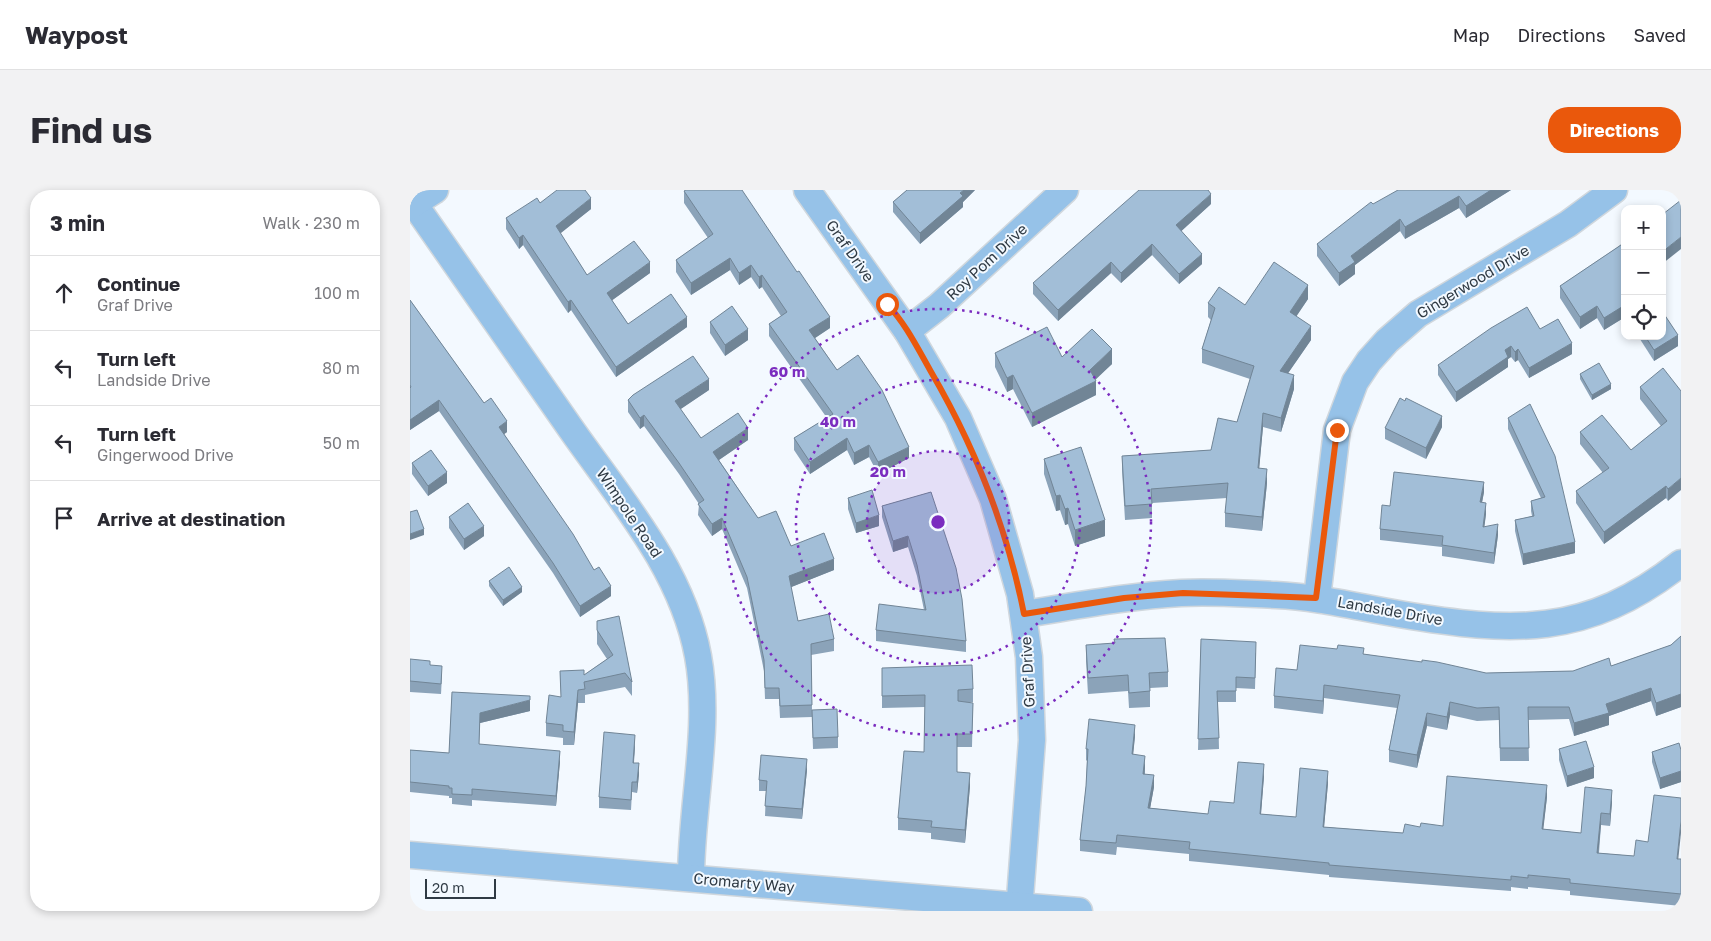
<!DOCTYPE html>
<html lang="en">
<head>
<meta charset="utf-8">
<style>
  :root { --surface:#fff; --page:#f2f2f3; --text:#2b2b33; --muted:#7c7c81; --line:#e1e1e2; --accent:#ea580c }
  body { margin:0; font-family:"Golos Text",sans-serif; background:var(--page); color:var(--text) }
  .controls { position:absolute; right:15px; top:15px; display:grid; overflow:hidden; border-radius:10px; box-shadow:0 2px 8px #0003 }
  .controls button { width:45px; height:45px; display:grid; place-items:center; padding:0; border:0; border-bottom:1px solid var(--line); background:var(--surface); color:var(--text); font:25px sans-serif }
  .scale { position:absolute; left:15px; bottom:12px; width:71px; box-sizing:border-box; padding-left:5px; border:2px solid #2f3a44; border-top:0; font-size:14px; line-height:18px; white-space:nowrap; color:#2f3a44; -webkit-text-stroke:4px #f3f9ff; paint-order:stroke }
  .stop { position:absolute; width:15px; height:15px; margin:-11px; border:4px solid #ea580c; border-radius:50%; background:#fff }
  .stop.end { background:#ea580c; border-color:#fff; box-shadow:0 1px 5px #0008 }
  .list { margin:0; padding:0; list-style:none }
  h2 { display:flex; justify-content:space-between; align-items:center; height:65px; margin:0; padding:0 20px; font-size:21px }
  h2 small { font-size:16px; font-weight:400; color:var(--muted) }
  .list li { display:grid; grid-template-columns:32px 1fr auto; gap:15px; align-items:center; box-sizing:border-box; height:75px; padding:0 20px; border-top:1px solid var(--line) }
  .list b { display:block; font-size:19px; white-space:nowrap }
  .list p { margin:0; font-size:16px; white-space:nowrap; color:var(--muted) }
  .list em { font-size:16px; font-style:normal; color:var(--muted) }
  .icon { flex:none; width:28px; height:28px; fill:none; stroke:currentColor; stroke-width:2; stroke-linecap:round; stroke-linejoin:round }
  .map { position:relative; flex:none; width:1271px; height:721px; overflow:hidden; border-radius:20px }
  header { display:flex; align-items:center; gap:30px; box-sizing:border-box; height:70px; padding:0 25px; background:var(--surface); border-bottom:1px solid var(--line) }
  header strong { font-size:24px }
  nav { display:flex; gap:28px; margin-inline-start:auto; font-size:18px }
  .intro { display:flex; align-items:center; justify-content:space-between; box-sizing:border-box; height:120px; padding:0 30px }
  h1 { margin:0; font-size:35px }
  .button { padding:12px 22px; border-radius:20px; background:var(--accent); color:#fff; font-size:18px; font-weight:700 }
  main { display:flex; gap:30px; padding:0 30px }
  aside { flex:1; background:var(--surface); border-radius:20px; box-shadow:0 2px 8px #0003 }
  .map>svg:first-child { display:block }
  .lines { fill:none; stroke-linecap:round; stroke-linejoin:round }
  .minor-casing { stroke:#d0d7dd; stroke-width:29 }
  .minor { stroke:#96c2e8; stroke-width:26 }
  .wall { fill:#8ba3b9 }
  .shaded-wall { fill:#718596 }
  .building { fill:#a2bed7; stroke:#718596 }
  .route { stroke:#ea580c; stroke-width:6 }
  .ring { fill:none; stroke:#7b2cbf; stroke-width:2.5; stroke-dasharray:2.5 5 }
  .labels { text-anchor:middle; stroke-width:4; stroke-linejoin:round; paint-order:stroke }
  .street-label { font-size:15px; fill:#2f3a44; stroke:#f3f9ff }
  .centre { fill:#7b2cbf; stroke:#f3f9ff; stroke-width:2.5 }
  .ring-label { font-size:15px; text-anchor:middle; font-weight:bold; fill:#7b2cbf; stroke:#f3f9ff; stroke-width:4; stroke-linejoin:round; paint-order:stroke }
</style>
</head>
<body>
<header>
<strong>Waypost</strong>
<nav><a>Map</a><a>Directions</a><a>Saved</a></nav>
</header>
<div class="intro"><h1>Find us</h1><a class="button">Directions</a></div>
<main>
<aside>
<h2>3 min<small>Walk · 230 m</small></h2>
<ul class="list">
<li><svg class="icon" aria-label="ahead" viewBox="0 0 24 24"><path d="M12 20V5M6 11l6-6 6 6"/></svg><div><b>Continue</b><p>Graf Drive</p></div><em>100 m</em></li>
<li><svg class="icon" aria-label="left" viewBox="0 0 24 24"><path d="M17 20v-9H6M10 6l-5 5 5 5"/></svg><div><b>Turn left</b><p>Landside Drive</p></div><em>80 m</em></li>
<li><svg class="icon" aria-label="left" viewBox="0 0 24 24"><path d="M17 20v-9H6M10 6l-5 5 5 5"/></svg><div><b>Turn left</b><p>Gingerwood Drive</p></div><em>50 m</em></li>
<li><svg class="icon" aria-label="arrive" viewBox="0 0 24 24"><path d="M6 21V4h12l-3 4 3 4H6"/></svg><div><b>Arrive at destination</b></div></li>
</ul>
</aside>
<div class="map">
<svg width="1271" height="721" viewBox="0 0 1271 721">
  <rect width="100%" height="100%" fill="#f3f9ff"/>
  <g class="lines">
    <g class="minor-casing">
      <g id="minor">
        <path d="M397,0L497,141L548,228L583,309L610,404L619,467L622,550L609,721"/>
        <path d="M0,8C54,85 108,162 161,239C210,309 272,379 288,466C301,536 281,617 281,688"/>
        <path d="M0,16L25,0"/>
        <path d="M497,141L529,116L655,0"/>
        <path d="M907,408L927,240L945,192L959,171L977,151L1008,124L1158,34L1204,0"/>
        <path d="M614,424C666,416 718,406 771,403C802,401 835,404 866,405C908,407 947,417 989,424C1102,443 1176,448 1271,373"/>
        <path d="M0,665L669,721"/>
      </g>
    </g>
    <use href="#minor" class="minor"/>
  </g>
  <g class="wall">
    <path d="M497,0H565L553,12V17L510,54L483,22V12Z"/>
    <path d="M988,0H1101L1056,28L1049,18L995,49L990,41L945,75V84L929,96L907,66V54Z"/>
    <path d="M274,1L420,138L405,148L427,180L499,268L468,284L459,267L444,275L437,260L400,284L384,260V248L417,228L359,146V134L371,126L352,97L349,99L341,87L329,95L320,80L281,105L266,82V70L298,48L274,13Z"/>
    <path d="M130,13L181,19L150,43L177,85L240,83L202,110L218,134L277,137L206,187L161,120L158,123L113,55L109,59L96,39V28Z"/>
    <path d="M801,14L771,41L792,74L769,94L742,65L711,93L701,83L648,131L623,104V93Z"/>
    <path d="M1215,52V127L1194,140L1187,128L1170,139L1150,108V96L1208,57Z"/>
    <path d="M898,109L886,126L901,150L878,183L884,199L871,242L853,237L849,278L857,293L852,341L815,337V323L817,308L742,313V328L715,330L712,280V266L801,260L827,232L840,189L792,173V159L801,130L798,127V113L835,115Z"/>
    <path d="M0,110L74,213L97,242L94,244L201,406L170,427L143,383L29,221L0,240Z"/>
    <path d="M300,132L338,150L315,166L300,143Z"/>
    <path d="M1130,139L1162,164L1119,188L1108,170L1105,172L1101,167L1098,169V177L1046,212L1028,185V175Z"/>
    <path d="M1228,146H1252L1268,156L1244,171Z"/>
    <path d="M585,163L652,167L702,174L685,189L686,205L622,237L603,199L597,202L585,177Z"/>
    <path d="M1170,184L1201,199L1182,210L1170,189Z"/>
    <path d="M1230,197L1271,201L1258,311L1256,308L1194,354L1166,313V301L1193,283L1170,254V242L1221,260L1251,236L1230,209Z"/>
    <path d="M299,200L270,219L291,248L338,250L309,270L348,328L381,356L424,380L381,397L388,431L424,449V461L401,465L402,520L428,547V558L403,559L402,527L370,528L369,509H355L354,481L337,398L312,339L302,346L288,325L289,314L269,284L234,236L230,239L218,222V210Z"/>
    <path d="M1098,228L1165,363L1113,375L1105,341V330L1122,326L1121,321V311L1131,308L1098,239Z"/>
    <path d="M1032,237L1016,269L975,249V238Z"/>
    <path d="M634,269L695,346L665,356L658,334L655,335L650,320L646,321L634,284Z"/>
    <path d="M2,273L37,293L18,306L2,284Z"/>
    <path d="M521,302L556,451V462L466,451V440L514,420L507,386L498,357L483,362L472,327V316Z"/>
    <path d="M1074,302L1072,312L1076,324L1074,337L1088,345L1084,374L1032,366V357L970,350V339L980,316Z"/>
    <path d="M438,308L469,336L446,343L438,319Z"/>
    <path d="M39,327L74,346L54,360L39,338Z"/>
    <path d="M79,391L112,402L93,416L79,396Z"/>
    <path d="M187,431L222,492V506L215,497L175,505V513H168L164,555H153V548L136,546V533L151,507L150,481L174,485L197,469L187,454Z"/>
    <path d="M1271,446V517L1246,526L1241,511L1199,526V535L1164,546L1159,529L1118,530L1119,571H1090L1089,530L1067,531L1040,525L1037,540L1017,536L1007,578L979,572V560L987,518L914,508L913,524L864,518V506L887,480L927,459L954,464L1076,483L1163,481L1201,476L1261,455Z"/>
    <path d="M791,449L846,463L845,499L826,498V512H808L809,559L788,560Z"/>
    <path d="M676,455L758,482V497L740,498V517L719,518L718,501L678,504L676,471Z"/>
    <path d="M0,469L20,475L32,486L31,504L0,502Z"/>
    <path d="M472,478L563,499V512H555L563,513L562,557H547V582L560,596L555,653L521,649V643L488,640V628L514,562L515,517L472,518Z"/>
    <path d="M42,502L120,521L70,533L69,554L150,571L146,616L62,610V616L42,614V608H39V606L0,602V560L39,563Z"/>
    <path d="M725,546L723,564L735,578V584L744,597L740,618L798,624L824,613L854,586L851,624L886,627L918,593L914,637L993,643L1010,637L1033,636L1137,607L1133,639L1171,643L1202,612L1200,636L1191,635L1189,663L1224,666L1271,669V716L1160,705V701L1118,697V699L1101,697V701L919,687V685L779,671V664L707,657L706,665L670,661V650L676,596L677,571L676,570V559Z"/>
    <path d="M225,555L224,573L229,584L227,603L222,602L221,620L189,618V607Z"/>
    <path d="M1149,559L1184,588L1157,597L1149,570Z"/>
    <path d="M1271,560V592L1250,599L1242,572V562Z"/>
    <path d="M397,580L392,629L355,626L356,601H349V590Z"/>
  </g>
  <g class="shaded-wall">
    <path d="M554,0H565L553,12V17L510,54V43Z"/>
    <path d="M1081,0H1101L1056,28V16Z"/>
    <path d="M801,4V14L766,46V35Z"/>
    <path d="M1049,6V18L995,49V37Z"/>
    <path d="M181,8V19L146,47V36Z"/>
    <path d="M990,29V41L945,75V84L929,96V83L941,66Z"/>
    <path d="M113,45V55L109,59V48Z"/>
    <path d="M1271,47V59L1252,74V62Z"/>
    <path d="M742,54V65L711,93V83Z"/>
    <path d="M792,64V74L769,94V84Z"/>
    <path d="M320,68V80L281,105V93Z"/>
    <path d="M240,72V83L197,114V103Z"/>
    <path d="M701,72V83L648,131V120Z"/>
    <path d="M341,75V87L329,95V83Z"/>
    <path d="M352,85V97L349,99V87Z"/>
    <path d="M898,95V109L880,136V122Z"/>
    <path d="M161,110V120L158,123V112Z"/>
    <path d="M1215,115V127L1194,140V128Z"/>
    <path d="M1187,116V128L1170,139V127Z"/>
    <path d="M277,127V137L206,187V177Z"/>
    <path d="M420,127V138L399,152V140Z"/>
    <path d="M901,136V150L870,195V181Z"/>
    <path d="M338,139V150L315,166V155Z"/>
    <path d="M1268,145V156L1244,171V160Z"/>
    <path d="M1162,153V164L1119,188V178Z"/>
    <path d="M1101,156V167L1098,169V177L1046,212V202L1095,160Z"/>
    <path d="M702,159V174L681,194L686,191V205L622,237V223L680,180Z"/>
    <path d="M1108,159V170L1105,172V162Z"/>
    <path d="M603,185V199L597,202V188Z"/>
    <path d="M884,185V199L871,242V228Z"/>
    <path d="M299,189V200L265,223V211Z"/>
    <path d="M1201,194V199L1182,210V205Z"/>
    <path d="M29,210V221L0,240V230Z"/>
    <path d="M853,223V237L848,292V278Z"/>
    <path d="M234,225V236L230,239V228Z"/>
    <path d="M1032,226V237L1016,269V258Z"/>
    <path d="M97,231V242L89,248V237Z"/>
    <path d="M338,238V250L303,274V262Z"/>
    <path d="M437,248V260L400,284V272Z"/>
    <path d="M459,255V267L444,275V263Z"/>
    <path d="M499,257V268L468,284V272Z"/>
    <path d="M857,279V293L852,341V327Z"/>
    <path d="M37,282V293L18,306V296Z"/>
    <path d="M1271,288V300L1258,311V299Z"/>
    <path d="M1074,292V302L1070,323V312Z"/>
    <path d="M1256,296V308L1194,354V342Z"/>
    <path d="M650,305V320L646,321V306Z"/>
    <path d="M1076,313V324L1073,348V337Z"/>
    <path d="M658,318V334L655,335V319Z"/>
    <path d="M469,325V336L446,343V333Z"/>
    <path d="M312,328V339L302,346V334Z"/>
    <path d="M695,330V346L665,356V340Z"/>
    <path d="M1088,334V345L1084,374V363Z"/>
    <path d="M74,336V346L54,360V349Z"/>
    <path d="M14,339V345L0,350V344Z"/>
    <path d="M498,346V357L483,362V351Z"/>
    <path d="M1165,352V363L1113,375V364Z"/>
    <path d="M424,369V380L379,398V386Z"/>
    <path d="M201,396V406L170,427V416Z"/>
    <path d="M112,397V402L93,416V410Z"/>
    <path d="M914,495V508L913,524V511Z"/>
    <path d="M1241,498V511L1199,526V535L1164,546V533L1196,514Z"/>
    <path d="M168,500V513L164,555V542Z"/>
    <path d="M1271,504V517L1246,526V513Z"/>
    <path d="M120,510V521L70,533L69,564L70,523Z"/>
    <path d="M1040,512V525L1037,540V527Z"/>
    <path d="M1017,523V536L1007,578V565Z"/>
    <path d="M725,535V546L722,576V564Z"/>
    <path d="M225,545V555L223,583V573Z"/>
    <path d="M150,561V571L146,616V606Z"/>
    <path d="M735,566V578L733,596V584Z"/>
    <path d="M397,569V580L392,629V619Z"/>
    <path d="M229,573V584L227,603V592Z"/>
    <path d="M854,574V586L850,636V624Z"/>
    <path d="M1184,577V588L1157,597V586Z"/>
    <path d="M918,581V593L913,649V637Z"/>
    <path d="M1271,581V592L1250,599V588Z"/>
    <path d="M560,583V596L555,653V640Z"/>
    <path d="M744,585V597L738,630V618Z"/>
    <path d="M1137,595V607L1132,651V639Z"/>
    <path d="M1202,600V612L1200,636V624Z"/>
    <path d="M1191,623V635L1187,675V663Z"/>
    <path d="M1271,631V643L1267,681V669Z"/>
  </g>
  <g class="building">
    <path d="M147,0H175L181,8L146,36L177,85L224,51L240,72L197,103L218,134L261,104L277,127L206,177L161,110L158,112L113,45L109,48L96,28L127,8L130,13Z"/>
    <path d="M276,0H332L387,82L389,81L420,127L399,140L427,180L448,165L472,200L499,257L468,272L459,255L444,263L437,248L400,272L384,248L423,224L359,134L377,122L352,85L349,87L341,75L329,83L320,68L281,93L266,70L303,44L274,1Z"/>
    <path d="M497,0H554L550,3L553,6L510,43L483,12Z"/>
    <path d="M729,0H798L801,4L766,35L792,64L769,84L742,54L711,83L701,72L648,120L623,93Z"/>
    <path d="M988,0H1081L1056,16L1049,6L995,37L990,29L941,66L945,72L929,83L907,54L961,12L963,14Z"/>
    <path d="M1271,10V47L1252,62V23L1253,24Z"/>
    <path d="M1215,52V91L1213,92L1215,96L1212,97L1215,101V115L1194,128L1187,116L1170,127L1150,96L1208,57Z"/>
    <path d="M864,72L898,95L880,122L901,136L870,181L884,185L871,228L853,223L848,278L857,279L852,327L815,323L818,293L741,299L742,314L715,316L712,266L801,260L808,228L827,232L844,176L792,159L805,118L798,113L809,97L835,115Z"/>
    <path d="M0,110L74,213L81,208L97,231L89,237L163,344L184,380L189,377L201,396L170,416L143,373L29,210L0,230V198L1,197L0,195Z"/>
    <path d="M322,116L338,139L315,155L300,132Z"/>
    <path d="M1117,117L1130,139L1148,129L1162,153L1119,178L1108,159L1105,162L1101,156L1095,160L1098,167L1046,202L1028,175L1081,138Z"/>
    <path d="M1252,121L1268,145L1244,160L1235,146H1252Z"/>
    <path d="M637,137L652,167L682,139L702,159L680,180L686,191L622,223L603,185L597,188L585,163Z"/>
    <path d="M283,166L299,189L265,211L291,248L328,223L338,238L303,262L348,328L366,321L381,356L414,343L424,369L379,386L388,431L419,424L424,449L401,454L402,515L370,516L369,498H355L354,470L337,387L312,328L302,334L288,314L294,310L269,273L234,225L230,228L218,210L223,205Z"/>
    <path d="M1189,173L1201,194L1182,205L1170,184Z"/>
    <path d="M1253,178L1271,201V288L1258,299L1256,296L1194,342L1166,301L1199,278L1170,242L1192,225L1221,260L1257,231L1230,197Z"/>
    <path d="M990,208L995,211L996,208L1032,226L1016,258L975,238Z"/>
    <path d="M1120,214L1145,266L1165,352L1113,364L1105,330L1124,326L1121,311L1135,307L1098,228Z"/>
    <path d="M671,257L695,330L665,340L658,318L655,319L650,305L646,306L634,269Z"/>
    <path d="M21,260L37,282L18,296L2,273Z"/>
    <path d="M984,282L1074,292L1070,312L1076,313L1073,337L1088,334L1084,363L1032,355L1033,346L970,339L972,315L980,316Z"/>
    <path d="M462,300L469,325L446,333L438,308Z"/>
    <path d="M521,302L546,378L552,409L556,451L466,440L469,414L516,420L507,375L498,346L483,351L472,316Z"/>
    <path d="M58,313L74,336L54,349L39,327Z"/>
    <path d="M7,320L14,339L0,344V322Z"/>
    <path d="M99,377L112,397L93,410L79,391Z"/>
    <path d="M209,426L222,492L215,483L174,492L175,499L168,500L164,542L153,541V535L136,533L139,505L151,507L150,481L174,480V485L203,465L187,440V431Z"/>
    <path d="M1271,446V504L1246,513L1241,498L1196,514L1199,523L1164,533L1159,517H1118L1119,558H1090L1089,517L1067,518L1040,512L1037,527L1017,523L1007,565L979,560L990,505L914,495L913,511L864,506L866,478L887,480L890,455L927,459L928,455L954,458L953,464L1012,472V470L1027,472L1076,483L1163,481L1199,468L1201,476L1261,455Z"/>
    <path d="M755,448L758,482L739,483L740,501L719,503L718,485L678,488L676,455L705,453L704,449Z"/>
    <path d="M791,449L846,452L845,488L826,487V501H807L809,548L788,549Z"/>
    <path d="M0,469L20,471V475L32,476L31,494L0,491Z"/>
    <path d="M562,475L563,499L548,500V511L563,513L562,544H547V582L560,583L555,640L521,637L522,631L488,628L494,561L514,562L515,505L472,506V478Z"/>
    <path d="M42,502L120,506V510L70,523L69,554L150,561L146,606L62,599V605L42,604V598H39V596L0,592V560L39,563Z"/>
    <path d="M427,519L428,547L403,548L402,520Z"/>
    <path d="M679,529L725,535L722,564L735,566L733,584L744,585L738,618L798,624L800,611L824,613L828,572L854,574L850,624L886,627L890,578L918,581L913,637L993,643L995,634L1010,637L1011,633L1033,636L1037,586L1137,595L1132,639L1171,643L1175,597L1202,600L1200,624L1191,623L1187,663L1224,666L1226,650L1238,652L1244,605L1271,608V631L1267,669H1271V704L1160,693V689L1118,685V688L1101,686V690L919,675V673L779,659L780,652L707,645L706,653L670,650L676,596L678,559H676Z"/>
    <path d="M194,542L225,545L223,573H229L227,592H222L221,610L189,607Z"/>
    <path d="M1176,551L1184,577L1157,586L1149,559Z"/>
    <path d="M1269,553L1271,560V581L1250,588L1242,562Z"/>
    <path d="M351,565L397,569L392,619L355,616L357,591L349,590Z"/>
  </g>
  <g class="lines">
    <path class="route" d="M477,114C495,133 507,157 520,180C565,257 597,337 614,424L714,408L773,403L906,408L927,240"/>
  </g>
  <circle cx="528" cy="332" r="71" fill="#7b2cbf" fill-opacity=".12"/>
  <g class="ring">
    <circle cx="528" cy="332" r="71"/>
    <circle cx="528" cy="332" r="142"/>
    <circle cx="528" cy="332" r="213"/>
  </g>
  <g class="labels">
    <g class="street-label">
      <text transform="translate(440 61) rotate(55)" y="5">Graf Drive</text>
      <text transform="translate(577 72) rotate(-43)" y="5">Roy Pom Drive</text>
      <text transform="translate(1063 92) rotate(-31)" y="5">Gingerwood Drive</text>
      <text transform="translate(219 323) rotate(56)" y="5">Wimpole Road</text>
      <text transform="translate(980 421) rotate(10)" y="5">Landside Drive</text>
      <text transform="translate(618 482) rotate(-93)" y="5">Graf Drive</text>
      <text transform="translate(334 693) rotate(5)" y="5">Cromarty Way</text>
    </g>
  </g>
  <circle cx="528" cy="332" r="8" class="centre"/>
  <g class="ring-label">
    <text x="377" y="187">60 m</text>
    <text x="428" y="237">40 m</text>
    <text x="478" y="287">20 m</text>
  </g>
</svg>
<div class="controls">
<button>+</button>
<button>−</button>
<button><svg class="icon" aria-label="locate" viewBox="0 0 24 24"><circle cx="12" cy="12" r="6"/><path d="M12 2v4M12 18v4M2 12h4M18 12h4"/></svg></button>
</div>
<div class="scale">20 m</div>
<div class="stop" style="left:477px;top:114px"></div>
<div class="stop end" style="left:927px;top:240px"></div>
</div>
</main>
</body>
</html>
